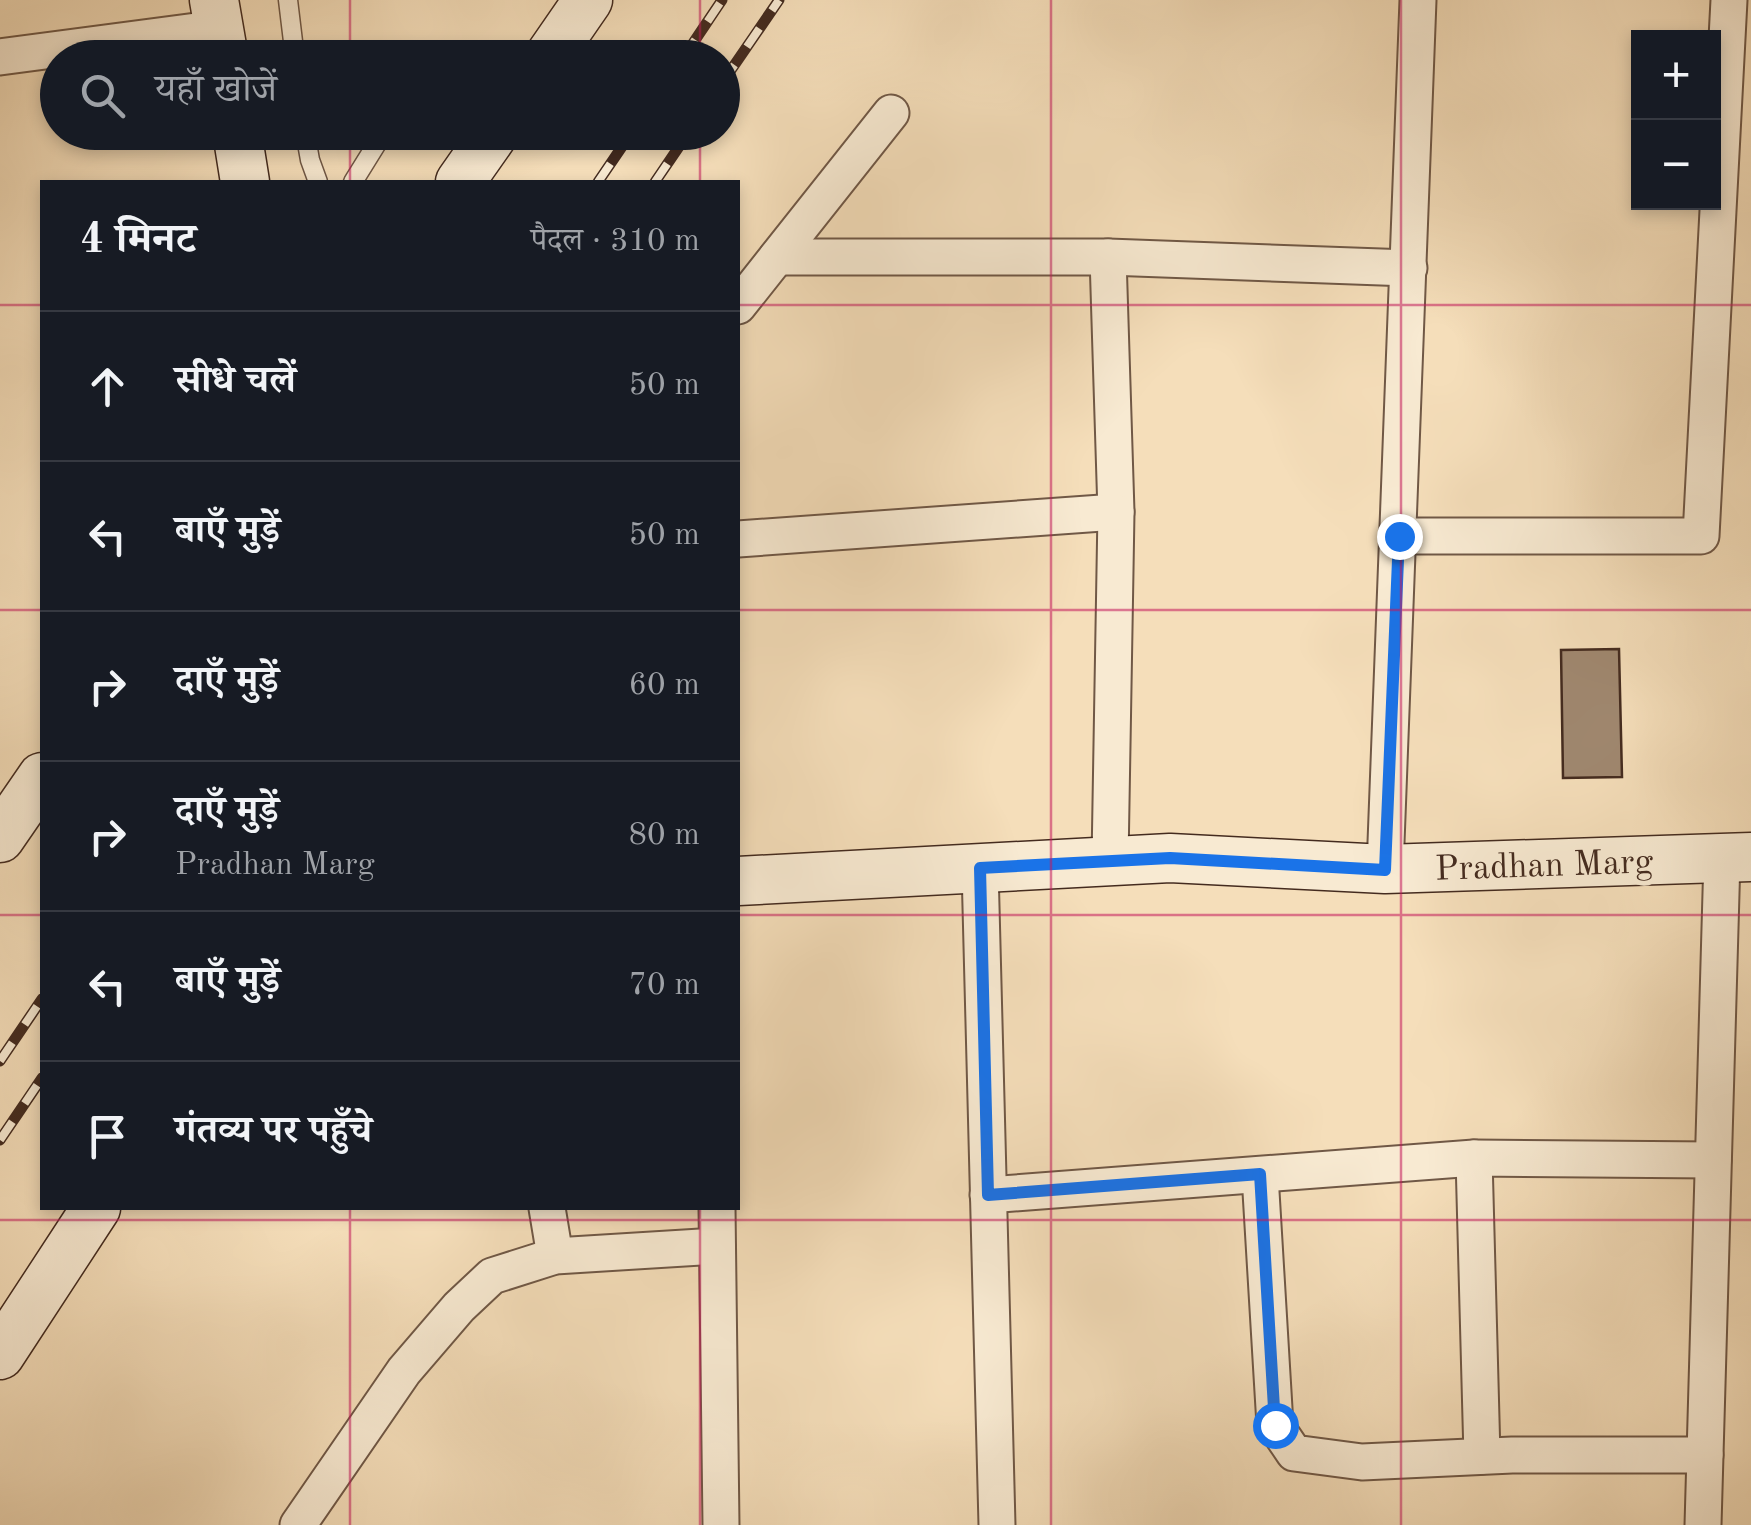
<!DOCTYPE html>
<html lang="hi">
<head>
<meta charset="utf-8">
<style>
  :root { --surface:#171b24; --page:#242831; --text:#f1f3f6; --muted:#9ea1a6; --line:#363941 }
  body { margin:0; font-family:"Old Standard TT","Noto Serif Devanagari",serif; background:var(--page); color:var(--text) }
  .controls { position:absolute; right:30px; top:30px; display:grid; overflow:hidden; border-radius:0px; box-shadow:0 5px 15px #0003 }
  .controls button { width:90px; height:90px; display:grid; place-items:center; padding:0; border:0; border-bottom:2px solid var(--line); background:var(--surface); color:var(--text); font:50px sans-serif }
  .stop { position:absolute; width:30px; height:30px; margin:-22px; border:8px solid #1a73e8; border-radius:50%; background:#fff }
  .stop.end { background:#1a73e8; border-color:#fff; box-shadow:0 2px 10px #0008 }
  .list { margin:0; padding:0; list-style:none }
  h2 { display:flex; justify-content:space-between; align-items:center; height:130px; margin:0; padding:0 40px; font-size:42px }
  h2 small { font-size:32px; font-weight:400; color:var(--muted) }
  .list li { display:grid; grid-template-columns:65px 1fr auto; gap:30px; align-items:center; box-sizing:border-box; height:150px; padding:0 40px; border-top:2px solid var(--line) }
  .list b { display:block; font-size:38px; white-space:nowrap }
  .list p { margin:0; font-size:32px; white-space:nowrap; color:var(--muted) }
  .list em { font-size:32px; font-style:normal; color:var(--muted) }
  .icon { flex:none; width:55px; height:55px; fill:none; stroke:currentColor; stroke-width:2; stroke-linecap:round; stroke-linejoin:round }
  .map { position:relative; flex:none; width:1751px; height:1525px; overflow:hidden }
  .search { position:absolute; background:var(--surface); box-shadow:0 5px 15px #0003; left:40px; top:40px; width:700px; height:110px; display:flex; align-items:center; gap:25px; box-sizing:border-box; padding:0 35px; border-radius:55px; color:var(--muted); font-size:38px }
  .panel { position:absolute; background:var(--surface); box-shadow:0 5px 15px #0003; left:40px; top:180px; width:700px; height:1030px; border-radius:0px }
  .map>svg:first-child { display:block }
  .building { fill:#a08870; stroke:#442b1f; stroke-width:2.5 }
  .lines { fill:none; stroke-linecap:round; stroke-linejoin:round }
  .lane-casing { stroke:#705846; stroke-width:21 }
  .street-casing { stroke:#705846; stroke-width:39 }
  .secondary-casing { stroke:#442b1f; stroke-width:51 }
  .lane { stroke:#f8ead2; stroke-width:18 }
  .street { stroke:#f8ead2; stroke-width:35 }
  .secondary { stroke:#f8ead2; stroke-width:48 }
  .rail-casing { stroke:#442b1f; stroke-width:11 }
  .rail { stroke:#f8ead2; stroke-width:8; stroke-dasharray:22; stroke-linecap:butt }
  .route { stroke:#1a73e8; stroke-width:12 }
  .grid { fill:none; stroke:#c2185b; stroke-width:2.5; stroke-opacity:0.55 }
  .labels { text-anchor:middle; stroke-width:10; stroke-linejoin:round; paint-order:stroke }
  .street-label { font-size:35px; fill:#442b1f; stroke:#f8ead2 }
</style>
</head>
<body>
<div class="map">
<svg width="1751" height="1525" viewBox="0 0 1751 1525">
  <rect width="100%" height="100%" fill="#f5deba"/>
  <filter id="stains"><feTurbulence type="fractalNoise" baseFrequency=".002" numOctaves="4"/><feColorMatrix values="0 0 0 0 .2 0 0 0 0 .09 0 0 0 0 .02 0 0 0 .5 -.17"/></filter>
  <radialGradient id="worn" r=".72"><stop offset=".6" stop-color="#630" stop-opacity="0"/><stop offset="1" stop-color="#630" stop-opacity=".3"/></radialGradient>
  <path class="building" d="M1619,649L1622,777L1563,778L1561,650Z"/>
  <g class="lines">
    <g class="lane-casing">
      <g id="lane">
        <path d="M288,0L295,58"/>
        <path d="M305,132L310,160L318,182"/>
        <path d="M353,182L384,132"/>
      </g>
    </g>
    <g class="street-casing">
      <g id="street">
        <path d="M0,57L219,28"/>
        <path d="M777,257H1108L1116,512L1110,861"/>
        <path d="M1108,257L1409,268"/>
        <path d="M738,306L891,113"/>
        <path d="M1399,536H1701L1729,0"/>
        <path d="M738,539L1116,512"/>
        <path d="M980,868L997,1525"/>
        <path d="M1385,869L1418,0"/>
        <path d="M1474,1158L1482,1456"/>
        <path d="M1260,1175L1275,1425L1294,1453L1362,1462L1512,1455H1705"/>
        <path d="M988,1195L1474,1158L1713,1160"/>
        <path d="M547,1208L555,1256"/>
        <path d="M717,1208L721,1525"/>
        <path d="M298,1525L404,1371L459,1307L492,1276L555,1256L717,1246"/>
        <path d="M1703,1525L1722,858"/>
      </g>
    </g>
    <g class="secondary-casing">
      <g id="secondary">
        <path d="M214,0L224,58"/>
        <path d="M548,58L588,0"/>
        <path d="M237,132L245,182"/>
        <path d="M460,182L495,132"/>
        <path d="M0,838L42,777"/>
        <path d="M738,881L1170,858L1385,869L1751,857"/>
        <path d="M0,1355L96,1208"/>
      </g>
    </g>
    <use href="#lane" class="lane"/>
    <use href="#street" class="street"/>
    <use href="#secondary" class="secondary"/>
    <g class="rail-casing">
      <g id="rail">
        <path d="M683,58L722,0"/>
        <path d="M722,83L779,0"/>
        <path d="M598,182L632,132"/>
        <path d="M655,182L689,132"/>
        <path d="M0,1061L42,999"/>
        <path d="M0,1140L42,1078"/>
      </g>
    </g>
    <use href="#rail" class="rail"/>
  </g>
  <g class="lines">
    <path class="route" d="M1275,1425L1260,1174L988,1195L980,868L1170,858L1385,870L1399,536"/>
  </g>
  <path class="grid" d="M350,0V58M700,0V58M1051,0V1525M1401,0V1525M350,132V182M700,132V182M0,305H42M738,305H1751M0,610H42M738,610H1751M0,915H42M738,915H1751M350,1208V1525M700,1208V1525M0,1220H1751"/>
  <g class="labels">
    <g class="street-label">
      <text transform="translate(1544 864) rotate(-2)" y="12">Pradhan Marg</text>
    </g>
  </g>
  <rect width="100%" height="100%" filter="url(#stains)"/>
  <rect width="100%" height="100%" fill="url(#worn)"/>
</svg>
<div class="controls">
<button>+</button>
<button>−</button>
</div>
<div class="stop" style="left:1275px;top:1425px"></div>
<div class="stop end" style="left:1399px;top:536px"></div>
<div class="search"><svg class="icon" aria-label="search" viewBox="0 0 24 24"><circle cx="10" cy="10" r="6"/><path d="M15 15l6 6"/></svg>यहाँ खोजें</div>
<section class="panel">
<h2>4 मिनट<small>पैदल · 310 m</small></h2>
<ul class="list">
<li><svg class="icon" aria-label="ahead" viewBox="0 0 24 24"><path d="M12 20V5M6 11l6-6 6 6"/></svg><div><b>सीधे चलें</b></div><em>50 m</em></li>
<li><svg class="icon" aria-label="left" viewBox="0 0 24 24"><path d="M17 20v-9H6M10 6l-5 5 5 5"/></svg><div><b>बाएँ मुड़ें</b></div><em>50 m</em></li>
<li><svg class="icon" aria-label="right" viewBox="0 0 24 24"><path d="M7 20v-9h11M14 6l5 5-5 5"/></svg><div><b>दाएँ मुड़ें</b></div><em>60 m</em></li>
<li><svg class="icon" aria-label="right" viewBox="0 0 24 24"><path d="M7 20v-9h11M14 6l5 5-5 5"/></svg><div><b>दाएँ मुड़ें</b><p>Pradhan Marg</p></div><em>80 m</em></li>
<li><svg class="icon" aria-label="left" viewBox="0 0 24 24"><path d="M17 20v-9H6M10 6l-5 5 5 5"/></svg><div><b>बाएँ मुड़ें</b></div><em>70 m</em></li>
<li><svg class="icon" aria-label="arrive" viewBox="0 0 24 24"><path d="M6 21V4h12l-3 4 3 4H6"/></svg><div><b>गंतव्य पर पहुँचे</b></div></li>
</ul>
</section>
</div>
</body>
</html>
